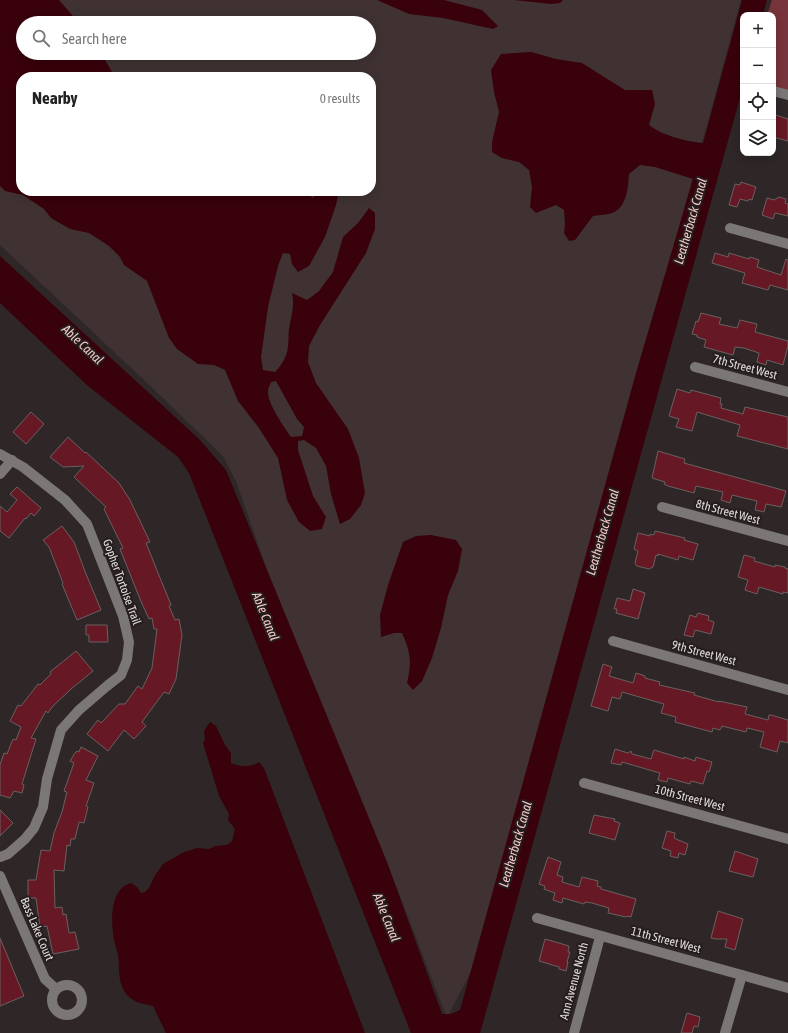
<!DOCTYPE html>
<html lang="en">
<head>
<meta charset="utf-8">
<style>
  :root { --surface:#fff; --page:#f2f2f2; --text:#222; --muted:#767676; --line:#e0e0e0 }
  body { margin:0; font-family:"Asap Condensed",sans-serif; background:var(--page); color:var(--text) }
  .controls { position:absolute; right:12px; top:12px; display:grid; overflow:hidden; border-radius:8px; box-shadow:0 2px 10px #0003 }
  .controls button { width:36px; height:36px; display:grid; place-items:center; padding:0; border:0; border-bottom:1px solid var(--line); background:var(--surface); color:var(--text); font:20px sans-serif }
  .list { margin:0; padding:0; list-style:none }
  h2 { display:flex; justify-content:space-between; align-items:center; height:52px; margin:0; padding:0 16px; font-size:17px }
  h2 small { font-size:13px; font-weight:400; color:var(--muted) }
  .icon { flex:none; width:22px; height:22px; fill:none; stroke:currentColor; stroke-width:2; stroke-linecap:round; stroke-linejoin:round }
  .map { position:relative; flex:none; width:788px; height:1033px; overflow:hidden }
  .search { position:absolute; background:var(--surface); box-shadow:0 2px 10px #0003; left:16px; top:16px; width:360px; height:44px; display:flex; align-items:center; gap:10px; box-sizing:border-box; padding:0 14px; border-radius:22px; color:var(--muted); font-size:15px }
  .panel { position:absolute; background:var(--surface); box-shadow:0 2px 10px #0003; left:16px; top:72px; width:360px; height:124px; border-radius:16px }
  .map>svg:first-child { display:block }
  .built { fill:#403232; fill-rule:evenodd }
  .green { fill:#77343a }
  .water { fill:#39010b; fill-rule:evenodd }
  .building { fill:#661925; stroke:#696060 }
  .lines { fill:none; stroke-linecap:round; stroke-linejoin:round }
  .minor { stroke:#7b7777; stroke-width:10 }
  .labels { text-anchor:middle; stroke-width:4; stroke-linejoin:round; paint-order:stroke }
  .street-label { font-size:12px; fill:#e1dcdc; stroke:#251e1e }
  .water-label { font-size:13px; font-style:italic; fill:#f9c9ca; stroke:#251e1e }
</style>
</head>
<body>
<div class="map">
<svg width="788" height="1033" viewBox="0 0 788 1033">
  <rect width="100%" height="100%" fill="#2f2727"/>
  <path class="built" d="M0,0H741L483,948L447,1018L395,883L286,624L236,481L223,456L141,377L0,245ZM23,23H369V53H23ZM21,77H371V191H21Z"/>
  <path class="green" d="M772,0H788V92L773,88V15H767Z"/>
  <g class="water">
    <path d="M0,0H59L79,23H23V53H101L115,77H21V191H304L313,198L318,191H339L336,205L325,237L309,266L298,272L292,264L290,254L283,253L278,266L268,307L261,357L263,370L275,372C282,365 288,355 288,345C289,340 288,334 289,329C291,316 295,306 292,293L307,300L319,291L333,272L343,237L358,223L369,208L375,213V229L366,253L320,325L309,346L308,362L316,383L348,429L359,458L365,493L361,505L350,519L340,524L331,494L326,466L316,448L304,440L298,441V450L313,496L326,517L322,529L310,531L299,522L287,500L278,458L259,428L238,401L225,370L214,365L198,364L177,349L169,338L147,281L124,265L120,257L109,246L89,233L70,229L51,218L44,209L23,195L5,191L0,186ZM276,381L297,419L304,427L302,436L291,437C284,427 267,403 268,391C268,388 270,385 271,382Z"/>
    <path d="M377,0H444L482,10L498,26L493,29L443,18L409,14Z"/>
    <path d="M514,0H563L560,3L551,4Z"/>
    <path d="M742,0H767L763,15H743V87L481,1030L480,1033H411L189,473L178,457L88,386L0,303V256L199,439L226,470L387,862L442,1014H451L460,1010L636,373L693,179L655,167L640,165L629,174C628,188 627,210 609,214C604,215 598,215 593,216L575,240L569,241L564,233L565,224L564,210L556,205L536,213L530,207L532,187L529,170L519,162L502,158L492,152V142L499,112L494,92L491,70L501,54L531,52L556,59L582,63L601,75L625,90H652L655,104L649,125C661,135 688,142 703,143Z"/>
    <path d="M431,535L456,540L462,549L458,571L448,595L441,628L432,658L422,681L413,690L407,683C412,662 411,654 402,633H394L381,637L380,615L388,585L403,542L416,536Z"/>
    <path d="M210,722L216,726L225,745L231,753V763C239,767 252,767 259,762L264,768L365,1033H166L153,1006C144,1004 135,1003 128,996C117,984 120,969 118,955C117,950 115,945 114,940C111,923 109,889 131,883L137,887L141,893L145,892L149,888L154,877L163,864L184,852L197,848L209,849L215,846L227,845L232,841L235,829L228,820L229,814L219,796L203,743L205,739L204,731Z"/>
  </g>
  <g class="building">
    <path d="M773,114L788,119V141L773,137Z"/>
    <path d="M741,182L756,187L752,200L749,199L748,201L740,199L737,207L729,205L735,184L740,185Z"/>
    <path d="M779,197L786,199L785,203L788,204V216L775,213L773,219L762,215L767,198L774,200Z"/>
    <path d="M715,253L728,257L729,253L749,259L750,257L759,260L757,267L781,275L786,259L788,260V290L770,285L768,290L742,283L745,273L712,263Z"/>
    <path d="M701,313L721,318L719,324L737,328L740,320L757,324L755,332L788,341V346L783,365L767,360L766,365L757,362L759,353L744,348L735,347L733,355L704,347L706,340L697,337V335L692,334L696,321L698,322Z"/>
    <path d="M677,389L690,393L691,390L721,398L720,404H722L721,408L743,414L745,407L788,417V449L737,436L740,425L697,412L692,431L676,427L679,419L669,416Z"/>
    <path d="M31,412L44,424L26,444L13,432Z"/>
    <path d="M68,437L85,453L86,452L119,483L130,500L150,542L146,543L171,605L169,606L175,620L179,619L182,635L176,679L169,694L164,692L142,722L146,726L134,739L124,730L108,751L87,734L98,720L101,723L119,704H125L138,686L142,689L152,668L157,629H154L152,618L149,619L140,599L120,549L123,548L104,509L106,507L74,477L84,466L63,467L50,457Z"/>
    <path d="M658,451L685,459L684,463L786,491L781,507L766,504L764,512L755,510L757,501L732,495L730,503L721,500L723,492L696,486L694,493L668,486L664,484L665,482L652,478Z"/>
    <path d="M17,487L41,508L34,516L31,513L26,519L25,518L9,538L0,531V506L7,512L17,500L10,494Z"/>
    <path d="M62,526L74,542L86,574L101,610L77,620L62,584L63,583L49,547L43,540Z"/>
    <path d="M655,531L685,538L684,540L698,544L693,560L679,556L678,560L658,554V556L656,555L653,567L649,569L637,566L635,563L638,551L634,549L638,533L650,536V534L654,535Z"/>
    <path d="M744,555L755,558L754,561L775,567V565L785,567V568L788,569V593L783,592V594L759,587L757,594L745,590L748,580L738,577Z"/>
    <path d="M633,589L645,593L638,619L616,613L617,609H614L617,598L630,601Z"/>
    <path d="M698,613L709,616L708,620L714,622L711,634L695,630L693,637L684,635L690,615L696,617Z"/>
    <path d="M86,625H107L108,642H89V635H86Z"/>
    <path d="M76,651L93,671L71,689L52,707L48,713L46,711L31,738L36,739L22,784L24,785L22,793L14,791L10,798L0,795V765L4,753L7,754L13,739L16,740L21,727L10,721L18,705L21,706L38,684L40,685L51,674L50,672Z"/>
    <path d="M603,664L612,667L609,676L633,683L636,673L645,676V678L660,682L659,685L695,693L694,695L719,702V701L747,707L745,714L768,720L769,715H771L788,720V743L780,741L777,752L760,747L764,732L747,728L746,732L722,726L720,730L713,728L712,732L675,722L676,717L661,713L664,704L622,692L620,699L612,697L608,711L591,706Z"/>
    <path d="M81,747L98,756L86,780L94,783L86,806L88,807L84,823L79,822L75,839H71L70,846L67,845L64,871L54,870L55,908L62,907L63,915L66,914L69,933L75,932L79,949L53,954L47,926L40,927L36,898H28V880H36L41,850L50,851L54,833L62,812L67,792L64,791L74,763L70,761L75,753L77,751L79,752Z"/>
    <path d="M615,749L628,753L631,751L632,754L651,759L654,750L684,759V757L695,761L696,757L712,762L709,772L707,771L703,784L691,781L690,784L668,778L667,782L658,780L660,773L653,771L622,762L621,765L611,763Z"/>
    <path d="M0,810L13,823L0,836Z"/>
    <path d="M594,815L615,819L614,821L620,823L615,840L589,833Z"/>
    <path d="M667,831L675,833L674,838L676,839L688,844L685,855L679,853L678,858L670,856L671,851L662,848Z"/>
    <path d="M735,851L758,859L753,877L729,871Z"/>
    <path d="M548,857L561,862L557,875L563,877L562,882L579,887L582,877L598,881L597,886L601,887V889L636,899L631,917L627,916L626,917L608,913L609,908L592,903L585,902L584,904L563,898L562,903L553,900L555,893L544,889L545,886L539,884Z"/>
    <path d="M718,911L743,919L735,950L725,947L727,939H716L711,938Z"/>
    <path d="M0,938L24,996L0,1006Z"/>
    <path d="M545,939L569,946L568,952H570L567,962H568L566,971L559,969V967L539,961Z"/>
    <path d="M687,1013L700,1017L698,1027L694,1026L692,1033H681Z"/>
  </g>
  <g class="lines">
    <g class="minor">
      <path d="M773,91L788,95"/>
      <path d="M730,228L788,244"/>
      <path d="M695,367L788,392"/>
      <path d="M0,454L23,467L65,500L87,524L123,616L129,642L127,660L121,675L107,686L79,710L61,730L47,779L43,807L34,828L25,839L8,854L0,857"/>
      <path d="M0,474L12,460"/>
      <path d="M662,507L788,541"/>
      <path d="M613,641L788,690"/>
      <path d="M584,783L788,839"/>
      <path d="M0,876L45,979L56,989"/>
      <path d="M537,918L788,988"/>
      <circle cx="67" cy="1000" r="15"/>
      <path d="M574,1033L600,937"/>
      <path d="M725,1033L742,975"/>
    </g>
  </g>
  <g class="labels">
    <g class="street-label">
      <text transform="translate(745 367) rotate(15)" y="4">7th Street West</text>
      <text transform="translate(728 512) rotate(15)" y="4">8th Street West</text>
      <text transform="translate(122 582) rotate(70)" y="4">Gopher Tortoise Trail</text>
      <text transform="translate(704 653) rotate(15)" y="4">9th Street West</text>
      <text transform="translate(690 798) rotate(15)" y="4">10th Street West</text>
      <text transform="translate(37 929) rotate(67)" y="4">Bass Lake Court</text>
      <text transform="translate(666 940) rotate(15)" y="4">11th Street West</text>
      <text transform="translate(574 981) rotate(-75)" y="4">Ann Avenue North</text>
    </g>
    <g class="water-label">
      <text transform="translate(690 221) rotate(-74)" y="5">Leatherback Canal</text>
      <text transform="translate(83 344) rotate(43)" y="5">Able Canal</text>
      <text transform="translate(602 532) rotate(-74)" y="5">Leatherback Canal</text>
      <text transform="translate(266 616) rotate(68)" y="5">Able Canal</text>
      <text transform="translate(515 844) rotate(-74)" y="5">Leatherback Canal</text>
      <text transform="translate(387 917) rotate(68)" y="5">Able Canal</text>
    </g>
  </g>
</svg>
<div class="controls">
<button>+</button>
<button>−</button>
<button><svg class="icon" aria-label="locate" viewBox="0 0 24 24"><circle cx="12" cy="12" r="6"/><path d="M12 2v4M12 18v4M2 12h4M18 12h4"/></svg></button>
<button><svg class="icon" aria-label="layers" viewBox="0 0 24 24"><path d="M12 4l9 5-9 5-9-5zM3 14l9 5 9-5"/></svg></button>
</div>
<div class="search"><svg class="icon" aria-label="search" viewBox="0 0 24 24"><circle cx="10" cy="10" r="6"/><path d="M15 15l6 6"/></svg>Search here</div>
<section class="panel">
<h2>Nearby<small>0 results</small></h2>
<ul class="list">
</ul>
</section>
</div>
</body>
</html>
